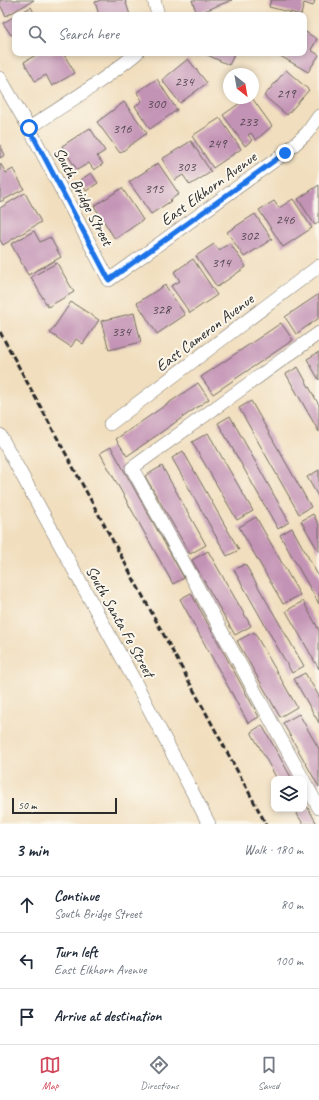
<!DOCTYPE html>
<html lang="en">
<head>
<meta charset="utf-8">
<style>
  :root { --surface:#fff; --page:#f2f2f3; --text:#1f2937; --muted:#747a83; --line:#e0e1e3; --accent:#d1495b }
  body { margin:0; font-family:Caveat,sans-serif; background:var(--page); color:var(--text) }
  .controls { position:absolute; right:12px; bottom:12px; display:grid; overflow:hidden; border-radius:8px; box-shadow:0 2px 6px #0003 }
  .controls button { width:36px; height:36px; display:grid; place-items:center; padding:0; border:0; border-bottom:1px solid var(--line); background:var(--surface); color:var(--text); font:20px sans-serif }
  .compass { position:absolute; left:223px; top:68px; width:36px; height:36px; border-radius:50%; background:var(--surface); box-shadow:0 2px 6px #0003; rotate:149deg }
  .scale { position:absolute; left:12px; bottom:10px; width:105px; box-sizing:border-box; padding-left:4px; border:2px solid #2b2b2b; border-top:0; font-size:11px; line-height:14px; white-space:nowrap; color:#2b2b2b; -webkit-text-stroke:3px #fbf7ec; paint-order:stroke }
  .stop { position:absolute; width:12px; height:12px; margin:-9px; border:3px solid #1a73e8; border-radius:50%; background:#fff }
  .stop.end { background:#1a73e8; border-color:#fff; box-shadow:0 1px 4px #0008 }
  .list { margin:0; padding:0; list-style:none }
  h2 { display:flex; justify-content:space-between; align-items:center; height:52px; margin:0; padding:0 16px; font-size:17px }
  h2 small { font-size:13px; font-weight:400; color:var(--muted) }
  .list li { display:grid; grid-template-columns:26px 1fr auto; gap:12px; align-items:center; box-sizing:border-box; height:56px; padding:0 16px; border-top:1px solid var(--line) }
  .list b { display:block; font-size:15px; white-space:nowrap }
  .list p { margin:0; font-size:13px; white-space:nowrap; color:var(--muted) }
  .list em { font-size:13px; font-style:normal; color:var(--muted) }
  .icon { flex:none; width:22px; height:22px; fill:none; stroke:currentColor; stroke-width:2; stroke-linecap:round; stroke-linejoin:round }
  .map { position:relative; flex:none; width:319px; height:824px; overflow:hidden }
  .search { position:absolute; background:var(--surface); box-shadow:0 2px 6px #0003; left:12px; right:12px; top:12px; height:44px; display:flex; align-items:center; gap:10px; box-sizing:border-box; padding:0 14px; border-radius:8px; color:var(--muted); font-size:15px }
  .sheet { height:220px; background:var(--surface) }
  nav { display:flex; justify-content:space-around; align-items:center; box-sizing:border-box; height:56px; border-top:1px solid var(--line); background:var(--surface); font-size:11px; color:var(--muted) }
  nav a { display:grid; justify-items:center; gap:2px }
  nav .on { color:var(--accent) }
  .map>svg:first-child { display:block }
  .building { fill:#c393b5 }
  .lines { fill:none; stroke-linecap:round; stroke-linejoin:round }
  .minor-casing { stroke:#706a5e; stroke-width:14 }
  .minor { stroke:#fff; stroke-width:13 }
  .rail { stroke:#2b2b2b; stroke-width:3; stroke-dasharray:6 3; stroke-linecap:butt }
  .route { stroke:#1a73e8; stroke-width:5 }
  .labels { text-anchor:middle; stroke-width:4; stroke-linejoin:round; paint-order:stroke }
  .number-label { font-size:14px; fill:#51454e }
  .street-label { font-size:16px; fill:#2b2b2b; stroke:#fbf7ec }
</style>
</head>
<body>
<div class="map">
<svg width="319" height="824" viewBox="0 0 319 824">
  <rect width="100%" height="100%" fill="#fbf7ec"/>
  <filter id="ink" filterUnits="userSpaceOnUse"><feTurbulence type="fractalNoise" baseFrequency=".025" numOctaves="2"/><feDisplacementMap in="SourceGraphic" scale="8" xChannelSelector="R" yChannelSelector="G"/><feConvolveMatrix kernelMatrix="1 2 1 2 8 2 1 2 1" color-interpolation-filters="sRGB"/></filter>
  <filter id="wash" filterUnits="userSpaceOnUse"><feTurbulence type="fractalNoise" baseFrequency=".012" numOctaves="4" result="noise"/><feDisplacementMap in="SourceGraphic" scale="16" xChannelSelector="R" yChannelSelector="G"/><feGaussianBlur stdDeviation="0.9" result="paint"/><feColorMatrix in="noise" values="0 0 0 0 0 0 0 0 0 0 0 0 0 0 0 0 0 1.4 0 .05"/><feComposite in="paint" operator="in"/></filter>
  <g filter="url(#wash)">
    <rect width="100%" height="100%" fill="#f1debe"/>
    <g id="blocks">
      <g class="building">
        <path d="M0,0H34L6,16L0,5Z"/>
        <path d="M101,0H125L130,15H99L95,2Z"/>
        <path d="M192,0H232L197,14Z"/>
        <path d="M271,0H315L313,6L304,3L301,15L269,7Z"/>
        <path d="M31,7L35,15H17Z"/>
        <path d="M15,16V33L11,35L3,23Z"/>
        <path d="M304,31L317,39L311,50L319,55L308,72L275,53H304Z"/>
        <path d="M39,53H63L75,73L52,86L46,75L35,81L24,62Z"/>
        <path d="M203,53H235L229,65Z"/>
        <path d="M188,59L207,83L180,103L162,80Z"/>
        <path d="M286,70L309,90L287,115L264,96Z"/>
        <path d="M157,79L177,110L150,129L135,106L142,101L137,92Z"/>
        <path d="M247,98H252L272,126L256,140L251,133L248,135L252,140L245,146L223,115Z"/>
        <path d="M124,102L147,133L120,153L97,122Z"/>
        <path d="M220,118L241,149L213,168L192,136Z"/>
        <path d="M90,128L105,151L97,156L103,164L94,170L89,163L77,170L62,146Z"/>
        <path d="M191,141L211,172L190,185L183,175L175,180L162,159Z"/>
        <path d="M0,145L5,155L0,158Z"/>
        <path d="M0,163L6,173L13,169L24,189L0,202Z"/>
        <path d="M158,163L179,194L170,200L171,201L151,214L129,182Z"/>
        <path d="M91,173L98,183L86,191L80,180Z"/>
        <path d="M319,185V222L315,225L298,199Z"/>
        <path d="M122,188L143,220L115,239L94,206Z"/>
        <path d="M25,193L41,222L3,245L0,240V208Z"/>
        <path d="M293,199L312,228L283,247L259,210L274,201L279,208Z"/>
        <path d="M255,214L272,239L244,257L227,232Z"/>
        <path d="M34,231L40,242L50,237L61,257L28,275L11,244Z"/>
        <path d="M230,243L246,267L217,287L196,256L214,244L219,250Z"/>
        <path d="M193,259L217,295L190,313L171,286L180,281L174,272Z"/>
        <path d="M57,263L74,292L48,307L31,277Z"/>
        <path d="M165,285L185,315L157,334L137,303Z"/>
        <path d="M319,294V318L296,334L285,317Z"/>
        <path d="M71,302L99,320L83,344L76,339L71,347L50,333Z"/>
        <path d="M134,313L141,342L109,350L101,321Z"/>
        <path d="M281,323L293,340L213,394L201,377Z"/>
        <path d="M319,352V380L307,359Z"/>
        <path d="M298,367L319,405V432L286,374Z"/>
        <path d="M198,383L209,399L127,456L116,439Z"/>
        <path d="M251,401L311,507L299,514L239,408Z"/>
        <path d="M230,416L289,522L278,529L218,423Z"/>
        <path d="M208,433L253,511L237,520L192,442Z"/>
        <path d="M111,447L184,578L173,584L100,453Z"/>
        <path d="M183,451L239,550L227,556L172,458Z"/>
        <path d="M162,466L206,545L190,554L145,476Z"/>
        <path d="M319,470V498L307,477Z"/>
        <path d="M313,514L319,525V552L301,521Z"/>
        <path d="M256,517L300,595L283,604L239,527Z"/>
        <path d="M292,528L319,577V604L280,535Z"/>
        <path d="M208,551L251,626L235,635L192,560Z"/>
        <path d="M245,564L304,666L292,673L234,570Z"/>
        <path d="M191,593L259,717L248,723L180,599Z"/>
        <path d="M303,601L319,630V669L286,611Z"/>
        <path d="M254,632L297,707L280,717L237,641Z"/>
        <path d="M305,673L319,696V723L294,679Z"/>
        <path d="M299,714L319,749V787L283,723Z"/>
        <path d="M262,725L292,779H277L251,732Z"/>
        <path d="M304,801L317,824H303L294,809H304Z"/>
      </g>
    </g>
  </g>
  <g filter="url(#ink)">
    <use href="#blocks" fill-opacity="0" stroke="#706a5e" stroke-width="1"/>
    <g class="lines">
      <g class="minor-casing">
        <g id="minor">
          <path d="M154,0L158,15"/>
          <path d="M0,78L29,128L109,280L285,153L307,133L319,116"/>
          <path d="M29,128C66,104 103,81 137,53"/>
          <path d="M110,424L319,266"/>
          <path d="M0,435L133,678L209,824"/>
          <path d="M303,779L132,468L319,333"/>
          <path d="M304,781L319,808"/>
        </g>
      </g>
      <use href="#minor" class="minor"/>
      <path class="rail" d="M0,332L266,824"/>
    </g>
  </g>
  <g class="lines" filter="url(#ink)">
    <path class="route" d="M29,128L109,280L285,153"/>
  </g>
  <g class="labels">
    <g class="number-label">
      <text x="184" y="86">234</text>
      <text x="286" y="98">219</text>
      <text x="156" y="108">300</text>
      <text x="248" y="126">233</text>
      <text x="122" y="133">316</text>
      <text x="217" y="148">249</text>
      <text x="186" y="171">303</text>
      <text x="154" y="193">315</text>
      <text x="285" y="224">246</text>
      <text x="249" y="240">302</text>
      <text x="221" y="267">314</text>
      <text x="161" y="314">328</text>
      <text x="121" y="336">334</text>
    </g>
    <g class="street-label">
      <text transform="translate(208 188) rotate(-36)" y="6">East Elkhorn Avenue</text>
      <text transform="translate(84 196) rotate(62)" y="6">South Bridge Street</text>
      <text transform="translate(204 332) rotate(-37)" y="6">East Cameron Avenue</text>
      <text transform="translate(121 621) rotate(61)" y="6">South Santa Fe Street</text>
    </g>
  </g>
</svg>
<div class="controls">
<button><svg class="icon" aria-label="layers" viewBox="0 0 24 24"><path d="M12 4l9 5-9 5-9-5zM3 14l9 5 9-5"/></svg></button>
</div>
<svg class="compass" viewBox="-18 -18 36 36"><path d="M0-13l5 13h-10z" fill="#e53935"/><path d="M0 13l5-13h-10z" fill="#747a83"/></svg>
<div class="scale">50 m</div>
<div class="stop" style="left:29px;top:128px"></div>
<div class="stop end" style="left:285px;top:153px"></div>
<div class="search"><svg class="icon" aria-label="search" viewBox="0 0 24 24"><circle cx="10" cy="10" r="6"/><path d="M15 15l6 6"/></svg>Search here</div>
</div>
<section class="sheet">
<h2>3 min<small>Walk · 180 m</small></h2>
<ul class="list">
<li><svg class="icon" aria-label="ahead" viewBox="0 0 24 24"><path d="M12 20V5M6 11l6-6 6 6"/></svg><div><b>Continue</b><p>South Bridge Street</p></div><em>80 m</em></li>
<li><svg class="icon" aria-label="left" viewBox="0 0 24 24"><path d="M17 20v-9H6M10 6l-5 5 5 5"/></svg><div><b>Turn left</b><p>East Elkhorn Avenue</p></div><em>100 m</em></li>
<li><svg class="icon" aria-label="arrive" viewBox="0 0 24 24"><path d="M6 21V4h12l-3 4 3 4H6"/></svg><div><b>Arrive at destination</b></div></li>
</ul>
</section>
<nav>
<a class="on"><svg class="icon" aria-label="map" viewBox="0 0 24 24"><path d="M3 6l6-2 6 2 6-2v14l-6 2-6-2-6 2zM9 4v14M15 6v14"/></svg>Map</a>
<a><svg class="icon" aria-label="directions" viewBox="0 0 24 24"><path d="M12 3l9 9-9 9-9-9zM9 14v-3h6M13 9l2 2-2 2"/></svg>Directions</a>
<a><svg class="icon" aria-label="saved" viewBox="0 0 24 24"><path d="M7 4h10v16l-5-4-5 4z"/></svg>Saved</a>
</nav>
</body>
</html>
